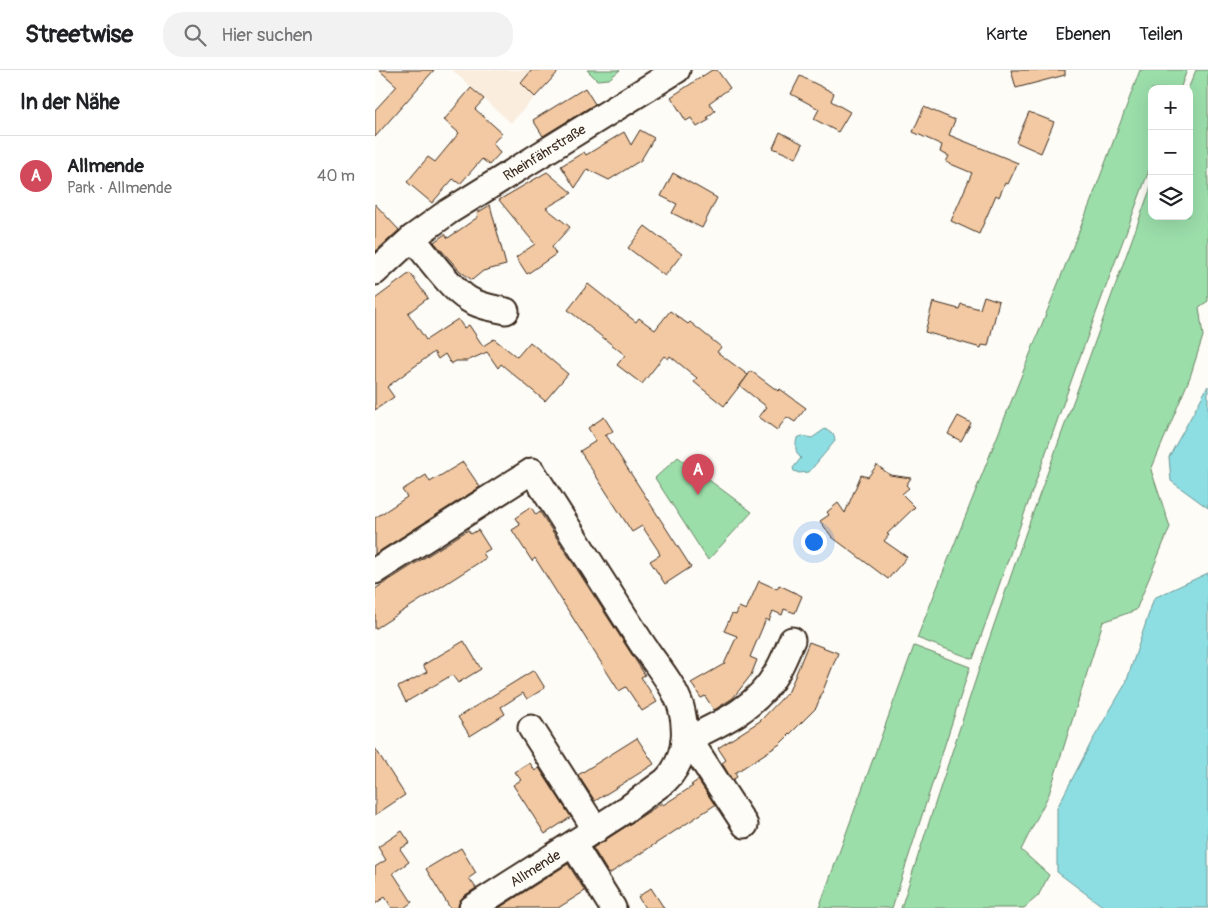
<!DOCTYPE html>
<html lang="de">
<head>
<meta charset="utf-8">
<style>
  :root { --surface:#fff; --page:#f2f2f2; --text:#202124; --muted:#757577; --line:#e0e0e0; --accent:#d1495b }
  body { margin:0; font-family:Pangolin,sans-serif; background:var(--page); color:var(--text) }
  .controls { position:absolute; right:15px; top:15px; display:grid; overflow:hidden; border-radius:10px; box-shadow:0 5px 20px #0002 }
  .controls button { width:45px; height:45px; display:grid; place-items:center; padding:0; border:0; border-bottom:1px solid var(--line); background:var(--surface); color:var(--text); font:25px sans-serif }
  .you { position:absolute; left:438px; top:471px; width:18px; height:18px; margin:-12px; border:4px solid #fff; border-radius:50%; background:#1a73e8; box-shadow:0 0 0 8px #1a73e833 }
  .badge { display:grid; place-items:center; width:32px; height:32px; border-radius:50%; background:var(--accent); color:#fff; font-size:16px; font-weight:700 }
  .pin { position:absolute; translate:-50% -41px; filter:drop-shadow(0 1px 2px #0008) }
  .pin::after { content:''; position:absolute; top:26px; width:18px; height:15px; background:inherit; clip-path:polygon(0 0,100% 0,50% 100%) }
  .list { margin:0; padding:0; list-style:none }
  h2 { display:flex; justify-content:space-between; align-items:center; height:65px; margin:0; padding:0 20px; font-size:21px }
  h2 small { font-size:16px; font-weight:400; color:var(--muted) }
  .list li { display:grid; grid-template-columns:32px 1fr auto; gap:15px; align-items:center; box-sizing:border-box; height:80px; padding:0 20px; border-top:1px solid var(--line) }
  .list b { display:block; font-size:19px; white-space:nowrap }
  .list p { margin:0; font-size:16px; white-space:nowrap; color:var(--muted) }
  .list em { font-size:16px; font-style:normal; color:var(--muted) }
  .icon { flex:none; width:28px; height:28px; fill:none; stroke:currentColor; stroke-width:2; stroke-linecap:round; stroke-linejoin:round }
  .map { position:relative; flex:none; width:833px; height:838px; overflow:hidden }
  header { display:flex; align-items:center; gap:30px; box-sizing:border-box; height:70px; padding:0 25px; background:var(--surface); border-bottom:1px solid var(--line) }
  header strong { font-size:24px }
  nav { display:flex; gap:28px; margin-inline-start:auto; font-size:18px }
  .search { width:350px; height:45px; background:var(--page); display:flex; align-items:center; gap:12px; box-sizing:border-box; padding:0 18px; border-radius:20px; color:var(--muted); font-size:19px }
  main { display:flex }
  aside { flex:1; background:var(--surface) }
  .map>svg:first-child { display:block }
  .built { fill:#faedde }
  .green { fill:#9bdeaa; stroke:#6b8464 }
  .water { fill:#8ddee3; stroke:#6c9694 }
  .building { fill:#f2c9a2; stroke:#3b2a1e }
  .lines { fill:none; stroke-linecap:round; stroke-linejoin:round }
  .minor-casing { stroke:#3b2a1e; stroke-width:29 }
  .minor { stroke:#fdfcf7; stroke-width:25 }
  .labels { text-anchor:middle; stroke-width:4.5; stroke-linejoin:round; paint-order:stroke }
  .street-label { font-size:14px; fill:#3b2a1e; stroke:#fdfcf7 }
</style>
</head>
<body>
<header>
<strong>Streetwise</strong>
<div class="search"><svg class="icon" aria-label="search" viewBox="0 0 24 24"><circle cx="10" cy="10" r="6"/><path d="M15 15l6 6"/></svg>Hier suchen</div>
<nav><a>Karte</a><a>Ebenen</a><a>Teilen</a></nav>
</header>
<main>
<aside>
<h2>In der Nähe<small></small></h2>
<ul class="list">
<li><span class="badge">A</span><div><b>Allmende</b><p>Park · Allmende</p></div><em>40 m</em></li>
</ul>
</aside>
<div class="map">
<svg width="833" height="838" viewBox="0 0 833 838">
  <rect width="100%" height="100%" fill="#fdfcf7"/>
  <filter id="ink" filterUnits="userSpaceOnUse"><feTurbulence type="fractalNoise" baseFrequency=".02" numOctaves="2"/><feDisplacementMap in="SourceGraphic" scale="10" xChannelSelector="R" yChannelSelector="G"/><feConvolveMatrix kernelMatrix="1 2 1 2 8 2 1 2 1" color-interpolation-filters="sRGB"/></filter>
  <g filter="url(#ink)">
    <path class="built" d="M77,0H185L136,53Z"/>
    <g class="green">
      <path d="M212,0H245L234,9L222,10Z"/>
      <path d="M765,0H812L805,19H777V92L699,303L598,589L542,568L716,131Z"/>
      <path d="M821,0H833V231L824,237L828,266L815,307L776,400L795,457L761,540L728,552L674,724L646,780L674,805L663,826L649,838H526L608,587L651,462L777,114V146H814L813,19Z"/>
      <path d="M303,387L377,442L333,490L280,408Z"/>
      <path d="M539,576L595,597L517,838H444Z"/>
    </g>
    <g class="water">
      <path d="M833,316V438L796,411L794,387Z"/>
      <path d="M450,359L459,365L460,371L434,402L424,403L419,401L418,398L426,388C420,383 420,376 422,368L427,366L437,368Z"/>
      <path d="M833,503V838H730L682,802V738L717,671L751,613L779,528Z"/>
    </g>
    <g class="building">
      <path d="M4,0H59L0,67V40L22,16Z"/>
      <path d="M157,0H185L160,27L146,13Z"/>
      <path d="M337,0H342L355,18L334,33L340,41L332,47L334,50L322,57L316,48L311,51L296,27Z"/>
      <path d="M636,0H690V5L641,18Z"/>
      <path d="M425,6L459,23L456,31L475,42L463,62L439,49L444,39L416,24Z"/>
      <path d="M96,18L109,29L100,39L127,63L118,73L125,83L114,95L107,89L85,114L78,109L57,133L32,112L53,87L60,92L84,63L69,50Z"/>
      <path d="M210,18L220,34L168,66L158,50Z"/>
      <path d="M549,37L580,50L574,65L643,93L633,114L630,113L624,127L621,125L604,164L576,151L597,103L571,92L574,86L565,82L567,75L538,62Z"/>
      <path d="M654,42L679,52L666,83L641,72Z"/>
      <path d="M265,60L279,68L266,90L234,110L212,99L200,118L186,96L209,82L211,85L249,62L256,75Z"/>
      <path d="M405,62L428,74L421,88L398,78Z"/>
      <path d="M172,102L197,123L171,138L195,157L177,177L181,184L152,204L141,187L160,174L124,130Z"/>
      <path d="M298,103L342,128L327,158L297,143L302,134L286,126Z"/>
      <path d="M0,134L24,160L0,182Z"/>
      <path d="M115,135L131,195L108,201L97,210L85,201L59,172L70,164L73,168L103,147L102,143Z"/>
      <path d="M270,156L307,184L290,206L253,178Z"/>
      <path d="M35,203L53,228L33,243L51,270L83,249L89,258L94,255L108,276L119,269L142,287L155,272L193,304L170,331L126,294L123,298L112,282L92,291H81L76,294L70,284L63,289L59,282L12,317L19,327L0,340V229Z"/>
      <path d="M213,214L261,252L264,248L280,260L295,241L313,254L315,252L346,277L342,282L373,305L349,336L319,312L322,308L295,286L293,289L289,286L267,314L242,295L250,285L193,240Z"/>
      <path d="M609,226L624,231L613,276L607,275L606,278L550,262L558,232L584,239L586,234L605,239Z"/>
      <path d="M376,301L403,321L405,319L431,338L420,352L412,347L402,360L384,347L392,337L365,316Z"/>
      <path d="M583,346L596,353L586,371L573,364Z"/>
      <path d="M229,347L238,361L230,366L231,365L316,497L290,514L275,491L285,485L283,480L267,456L257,462L205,381L221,371L213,358Z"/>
      <path d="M88,392L105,417L0,484V448L32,427L27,420L51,405L55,412Z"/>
      <path d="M502,395L515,405L536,408L531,415L534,418L527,424L540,437L512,464L514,465L509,471L532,487L513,509L457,467L445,451L454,445L452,442L463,433L470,443L486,405L493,407Z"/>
      <path d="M156,437L161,445L165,442L270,605L266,607L282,632L267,641L251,617L244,621L160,488L157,491L137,460L145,455L140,448Z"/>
      <path d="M93,460L96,464L103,460L115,479L108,483L111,488L0,559V519Z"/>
      <path d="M384,511L402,519L404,515L427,526L420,543L409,539L407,545L398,541L394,551L391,549L375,587L382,590L376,605L358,628L339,640L330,626L326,628L316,613L349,594L362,566L349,561L357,544L361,545L364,537L371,540Z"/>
      <path d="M89,571L106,599L83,613L77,605L31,632L23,617L52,602L48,595Z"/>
      <path d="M434,572L463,583L441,638L405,674L360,703L362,707L357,710L347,693L351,690L343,678L385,651L414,621Z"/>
      <path d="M159,600L170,618L152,629L148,623L126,637L130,644L95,666L83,647Z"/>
      <path d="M262,668L279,694L220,731L203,705Z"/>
      <path d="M0,678L30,725L0,745Z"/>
      <path d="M155,693L160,701L164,698L196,747L170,764L138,715L146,710L140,702Z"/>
      <path d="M323,710L340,735L234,804L218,778L287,733L288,735L318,716L316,715Z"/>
      <path d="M27,761L35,773L25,779L34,792L18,803L37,832L29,838H17L10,827L0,834V797L11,790L3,777Z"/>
      <path d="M86,778L101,803L94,808L101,818L89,826L85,831L83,838H75L51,799Z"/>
      <path d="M193,794L210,821L183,838H124Z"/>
      <path d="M276,818L289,838H270L263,827Z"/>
    </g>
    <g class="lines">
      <g class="minor-casing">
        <g id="minor">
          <path d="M37,168C53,186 74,217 93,229C104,236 118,238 131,241"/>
          <path id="s1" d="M0,202L37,168L73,142L302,0"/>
          <path d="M0,501L157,401C193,457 228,513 264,569C277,590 298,612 306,637C313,663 310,692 290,711L249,741L97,838"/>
          <path d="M156,658L221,760"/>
          <path d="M370,755L321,680L309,671C345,654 382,638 402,602C408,592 412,581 417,570"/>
          <path d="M198,774L238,838"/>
        </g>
      </g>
      <use href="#minor" class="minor"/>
    </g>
  </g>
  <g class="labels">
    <g class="street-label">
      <text dy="5" stroke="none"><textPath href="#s1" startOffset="208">Rheinfährstraße</textPath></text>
      <text transform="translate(160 798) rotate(-32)" y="5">Allmende</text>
    </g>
  </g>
</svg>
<div class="controls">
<button>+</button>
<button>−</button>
<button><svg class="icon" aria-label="layers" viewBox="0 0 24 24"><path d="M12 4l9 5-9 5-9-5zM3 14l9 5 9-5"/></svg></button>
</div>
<div class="you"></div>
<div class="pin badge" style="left:323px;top:425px">A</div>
</div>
</main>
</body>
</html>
